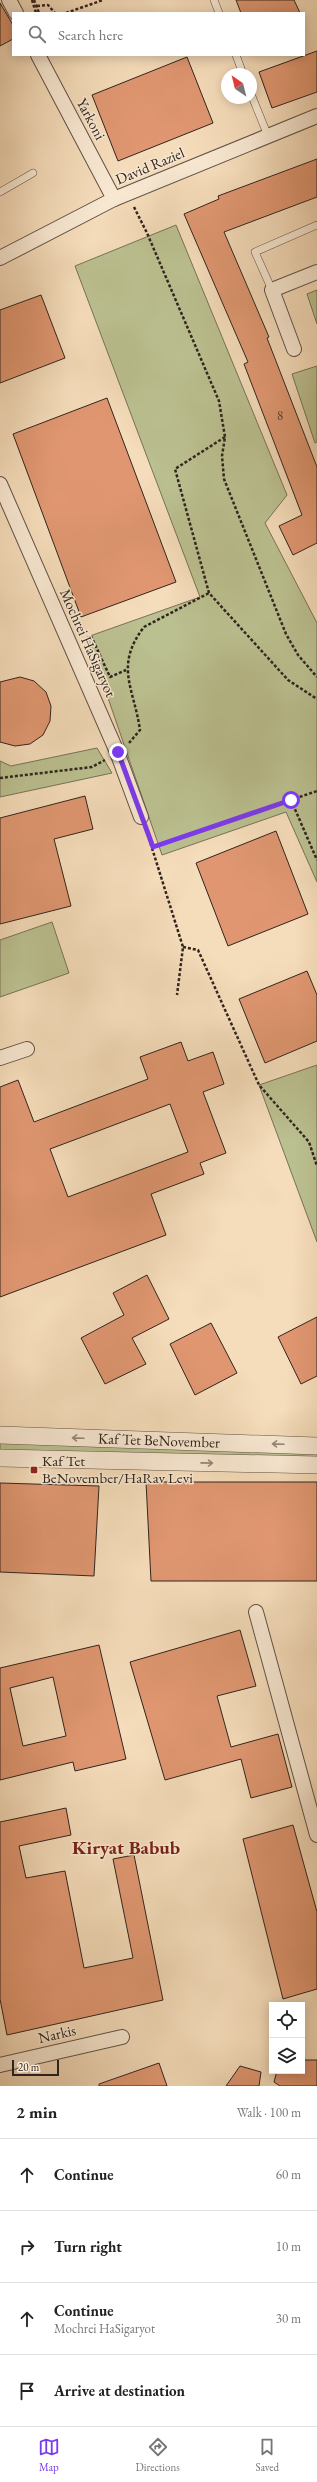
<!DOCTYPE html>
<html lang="en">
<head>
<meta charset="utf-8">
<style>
  :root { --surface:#fff; --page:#f2f2f2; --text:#222; --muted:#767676; --line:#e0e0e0; --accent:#7c3aed }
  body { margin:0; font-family:"EB Garamond",serif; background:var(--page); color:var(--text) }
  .controls { position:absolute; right:12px; bottom:12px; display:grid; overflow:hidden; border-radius:0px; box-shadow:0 2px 10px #0003 }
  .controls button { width:36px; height:36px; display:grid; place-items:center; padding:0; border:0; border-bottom:1px solid var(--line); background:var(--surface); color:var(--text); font:20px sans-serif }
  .compass { position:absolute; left:221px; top:68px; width:36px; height:36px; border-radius:50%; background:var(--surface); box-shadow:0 2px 10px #0003; rotate:325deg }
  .scale { position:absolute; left:12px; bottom:10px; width:47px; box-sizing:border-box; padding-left:4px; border:2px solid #30241f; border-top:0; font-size:11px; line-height:14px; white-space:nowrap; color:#30241f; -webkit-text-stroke:3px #f8e8d2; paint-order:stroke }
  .stop { position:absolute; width:12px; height:12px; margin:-9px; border:3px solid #7c3aed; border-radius:50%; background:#fff }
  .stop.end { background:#7c3aed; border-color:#fff; box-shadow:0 1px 4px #0008 }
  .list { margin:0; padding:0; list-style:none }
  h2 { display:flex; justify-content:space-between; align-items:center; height:52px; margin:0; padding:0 16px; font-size:17px }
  h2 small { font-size:13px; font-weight:400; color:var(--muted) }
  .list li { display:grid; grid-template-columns:26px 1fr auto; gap:12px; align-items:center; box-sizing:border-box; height:72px; padding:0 16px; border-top:1px solid var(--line) }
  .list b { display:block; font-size:15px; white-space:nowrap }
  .list p { margin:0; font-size:13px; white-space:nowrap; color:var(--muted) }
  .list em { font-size:13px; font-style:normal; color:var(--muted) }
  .icon { flex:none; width:22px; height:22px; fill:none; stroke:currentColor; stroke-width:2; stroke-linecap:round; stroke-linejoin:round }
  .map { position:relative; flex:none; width:317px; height:2086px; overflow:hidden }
  .search { position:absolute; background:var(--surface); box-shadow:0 2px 10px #0003; left:12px; right:12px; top:12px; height:44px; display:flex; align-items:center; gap:10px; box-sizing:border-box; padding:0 14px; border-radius:0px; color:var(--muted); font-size:15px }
  .sheet { height:340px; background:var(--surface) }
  nav { display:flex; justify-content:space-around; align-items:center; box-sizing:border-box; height:56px; border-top:1px solid var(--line); background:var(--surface); font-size:11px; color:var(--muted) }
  nav a { display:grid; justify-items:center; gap:2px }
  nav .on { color:var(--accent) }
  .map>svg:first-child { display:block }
  .green { fill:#bbc090; stroke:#767258 }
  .building { fill:#e09771; stroke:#30241f; fill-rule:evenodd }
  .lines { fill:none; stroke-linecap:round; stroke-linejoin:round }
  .service-casing { stroke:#615246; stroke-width:8 }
  .minor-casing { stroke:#615246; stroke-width:16 }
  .tertiary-casing { stroke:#615246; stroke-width:18 }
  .path { stroke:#30241f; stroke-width:2.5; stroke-dasharray:3 2; stroke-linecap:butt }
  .service { stroke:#f8e8d2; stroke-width:7 }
  .minor { stroke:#f8e8d2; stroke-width:14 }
  .tertiary { stroke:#f8e8d2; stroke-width:17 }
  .oneway { stroke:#948678 }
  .route { stroke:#7c3aed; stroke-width:5 }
  .poi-dot { fill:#8f2418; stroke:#f8e8d2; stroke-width:1.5 }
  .labels { text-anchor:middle; stroke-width:3; stroke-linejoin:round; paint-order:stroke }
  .number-label { font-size:13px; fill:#5c4134 }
  .street-label { font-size:15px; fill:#30241f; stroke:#f8e8d2 }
  .poi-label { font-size:15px; fill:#30241f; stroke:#f8e8d2; text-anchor:start }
  .district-label { font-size:19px; font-weight:bold; fill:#7a1f14; stroke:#f8e8d2 }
</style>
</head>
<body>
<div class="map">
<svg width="317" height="2086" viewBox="0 0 317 2086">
  <rect width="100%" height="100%" fill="#f5dcba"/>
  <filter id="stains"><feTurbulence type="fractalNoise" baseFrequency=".005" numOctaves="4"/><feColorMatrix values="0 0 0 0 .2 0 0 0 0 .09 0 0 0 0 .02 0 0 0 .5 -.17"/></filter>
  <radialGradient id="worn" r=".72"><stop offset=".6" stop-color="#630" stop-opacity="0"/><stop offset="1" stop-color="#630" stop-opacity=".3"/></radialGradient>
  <g class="green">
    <path d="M176,225L287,495L265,523L317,623V882L286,812L162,855L87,637L200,597L75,266Z"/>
    <path d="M317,290V324L307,294Z"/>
    <path d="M317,366V442L315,443L292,374Z"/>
    <path d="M97,748L112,773L0,797V761L11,766Z"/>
    <path d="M52,922L69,973L0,997V940Z"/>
    <path d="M317,1065V1242L259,1085Z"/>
    <path d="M0,1435L317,1446V1465L0,1458Z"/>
  </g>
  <g class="building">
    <path d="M236,0H294L300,13H241Z"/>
    <path d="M0,3L13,25V39L0,46Z"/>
    <path d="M317,51V92L272,108L259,72Z"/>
    <path d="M187,57L213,123L118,161L92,95Z"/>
    <path d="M317,159V197L224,232L269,337L267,338L317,467V543L293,555L279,526L302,515L244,364L248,362L184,214L219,199L218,196Z"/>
    <path d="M41,295L65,358L0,383V310Z"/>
    <path d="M107,398L176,582L81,617L13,434Z"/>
    <path d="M20,677L34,681L46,692L51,706L50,721L43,735L30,744L15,746L0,742V682Z"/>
    <path d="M85,796L93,829L54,839L71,906L0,924V818Z"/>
    <path d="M276,831L308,914L228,946L196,863Z"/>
    <path d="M307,971L317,995V1041L265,1063L239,999Z"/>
    <path d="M181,1042L188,1061L213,1052L224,1084L203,1092L226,1153L200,1163L204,1174L151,1194L166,1235L0,1297V1087L18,1080L34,1122L148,1079L140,1057ZM170,1104L188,1152L68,1197L50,1149Z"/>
    <path d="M147,1275L169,1319L132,1338L146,1364L105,1384L81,1338L124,1315L113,1293Z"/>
    <path d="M317,1317V1376L301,1384L278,1337Z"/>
    <path d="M211,1323L237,1373L195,1395L170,1344Z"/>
    <path d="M146,1482H317V1581H151Z"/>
    <path d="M0,1483L99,1486L94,1576L0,1572Z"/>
    <path d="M240,1630L256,1686L217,1696L231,1747L278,1734L292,1787L251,1798L241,1759L165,1780L130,1662Z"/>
    <path d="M99,1645L126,1759L75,1771L73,1762L0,1780V1668ZM53,1677L66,1736L23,1746L10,1688Z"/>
    <path d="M66,1808L71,1835L19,1846L26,1878L65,1871L84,1968L133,1958L113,1859L134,1855L163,2000L7,2035L0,1999V1822Z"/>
    <path d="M293,1825L317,1912V1989L283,1999L243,1839Z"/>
    <path d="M302,2060H317V2086H280L274,2082L277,2071H302Z"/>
    <path d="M159,2063L167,2086H99V2084Z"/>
    <path d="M240,2066L261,2072L259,2086H226Z"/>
  </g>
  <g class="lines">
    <g class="service-casing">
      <g id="service">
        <path d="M214,0L219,13"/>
        <path d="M236,55L243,74"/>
        <path d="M251,94L268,136"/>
        <path d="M0,192L33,173"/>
        <path d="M272,290L255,252L317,225"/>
      </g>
    </g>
    <g class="minor-casing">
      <g id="minor">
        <path d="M9,0L16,13"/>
        <path d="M38,55L114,199"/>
        <path d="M0,258L114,199L317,116"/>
        <path d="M294,349L272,290L317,272"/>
        <path d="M0,484L117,752L141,817"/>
        <path d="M0,1058L27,1049"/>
        <path d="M256,1612L317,1835"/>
        <path d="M0,2065L122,2037"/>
      </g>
    </g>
    <g class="tertiary-casing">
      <g id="tertiary">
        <path id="s1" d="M0,1435L317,1446"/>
        <path d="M0,1458L317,1465"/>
      </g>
    </g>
    <g class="path">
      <path d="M32,0L36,13"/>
      <path d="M34,0L39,13"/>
      <path d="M37,6L48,5L55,13"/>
      <path d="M66,13L103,0"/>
      <path d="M134,207L147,233L219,401L225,437L222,456L224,479L286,634L298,655L317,677"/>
      <path d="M225,437L175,469L209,593L288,680L317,699"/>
      <path d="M91,636L110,677L126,670"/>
      <path d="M129,743L140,730C134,688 114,666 144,627L209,593"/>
      <path d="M0,778L92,767L105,760"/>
      <path d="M291,800L317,860"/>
      <path d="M146,829L183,947L177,995"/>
      <path d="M153,847L317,791"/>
      <path d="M183,947L198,950L259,1085L309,1142L317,1166"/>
    </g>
    <use href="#service" class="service"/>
    <use href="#minor" class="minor"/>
    <use href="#tertiary" class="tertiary"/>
  </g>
  <defs><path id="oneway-shaft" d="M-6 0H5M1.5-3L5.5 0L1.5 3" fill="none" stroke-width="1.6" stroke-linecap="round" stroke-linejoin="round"/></defs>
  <g class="oneway">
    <use href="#oneway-shaft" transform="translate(78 1438) rotate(-178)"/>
    <use href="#oneway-shaft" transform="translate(278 1444) rotate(-178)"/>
    <use href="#oneway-shaft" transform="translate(207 1463) rotate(1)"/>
  </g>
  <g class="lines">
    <path class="route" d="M118,752L153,847L291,800"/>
  </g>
  <rect class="poi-dot" x="30" y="1466" width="8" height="8" rx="2"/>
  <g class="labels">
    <g class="number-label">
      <text x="280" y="420">8</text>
    </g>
    <g class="street-label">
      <text transform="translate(91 119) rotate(62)" y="5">Yarkoni</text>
      <text transform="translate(150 166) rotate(-23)" y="5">David Raziel</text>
      <text transform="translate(88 643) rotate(66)" y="5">Mochrei HaSigaryot</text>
      <text dy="5" stroke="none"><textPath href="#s1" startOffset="159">Kaf Tet BeNovember</textPath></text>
      <text transform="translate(57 2034) rotate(-13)" y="5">Narkis</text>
    </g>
    <g class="poi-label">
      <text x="42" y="1466">Kaf Tet<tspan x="42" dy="17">BeNovember/HaRav Levi</tspan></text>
    </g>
    <g class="district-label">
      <text x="126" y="1854">Kiryat Babub</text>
    </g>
  </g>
  <rect width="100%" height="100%" filter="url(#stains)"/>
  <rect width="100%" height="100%" fill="url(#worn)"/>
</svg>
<div class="controls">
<button><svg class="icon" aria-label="locate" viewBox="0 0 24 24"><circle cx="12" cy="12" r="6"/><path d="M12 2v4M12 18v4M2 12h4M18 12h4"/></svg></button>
<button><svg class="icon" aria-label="layers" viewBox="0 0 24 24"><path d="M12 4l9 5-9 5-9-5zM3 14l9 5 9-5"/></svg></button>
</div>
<svg class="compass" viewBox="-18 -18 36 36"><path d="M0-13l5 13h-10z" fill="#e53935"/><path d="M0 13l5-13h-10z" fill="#767676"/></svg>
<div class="scale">20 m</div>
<div class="stop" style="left:291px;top:800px"></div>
<div class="stop end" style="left:118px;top:752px"></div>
<div class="search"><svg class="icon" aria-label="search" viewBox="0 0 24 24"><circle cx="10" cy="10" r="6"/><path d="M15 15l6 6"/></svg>Search here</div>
</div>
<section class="sheet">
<h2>2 min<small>Walk · 100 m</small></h2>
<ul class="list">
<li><svg class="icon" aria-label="ahead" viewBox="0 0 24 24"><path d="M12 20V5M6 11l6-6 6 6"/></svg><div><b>Continue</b></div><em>60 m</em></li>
<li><svg class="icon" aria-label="right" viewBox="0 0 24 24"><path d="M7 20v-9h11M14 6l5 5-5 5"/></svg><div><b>Turn right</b></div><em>10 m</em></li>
<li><svg class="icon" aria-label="ahead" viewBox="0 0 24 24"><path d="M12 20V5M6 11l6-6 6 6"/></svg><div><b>Continue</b><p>Mochrei HaSigaryot</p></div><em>30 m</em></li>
<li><svg class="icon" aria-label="arrive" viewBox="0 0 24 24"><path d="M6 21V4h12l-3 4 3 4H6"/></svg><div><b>Arrive at destination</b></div></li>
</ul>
</section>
<nav>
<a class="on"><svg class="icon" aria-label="map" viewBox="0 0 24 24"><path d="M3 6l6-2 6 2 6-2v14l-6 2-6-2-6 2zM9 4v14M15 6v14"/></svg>Map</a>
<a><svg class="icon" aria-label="directions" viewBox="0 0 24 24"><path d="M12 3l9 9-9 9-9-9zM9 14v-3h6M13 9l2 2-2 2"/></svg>Directions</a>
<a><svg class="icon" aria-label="saved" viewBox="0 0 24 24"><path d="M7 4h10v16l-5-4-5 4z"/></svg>Saved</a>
</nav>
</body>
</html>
